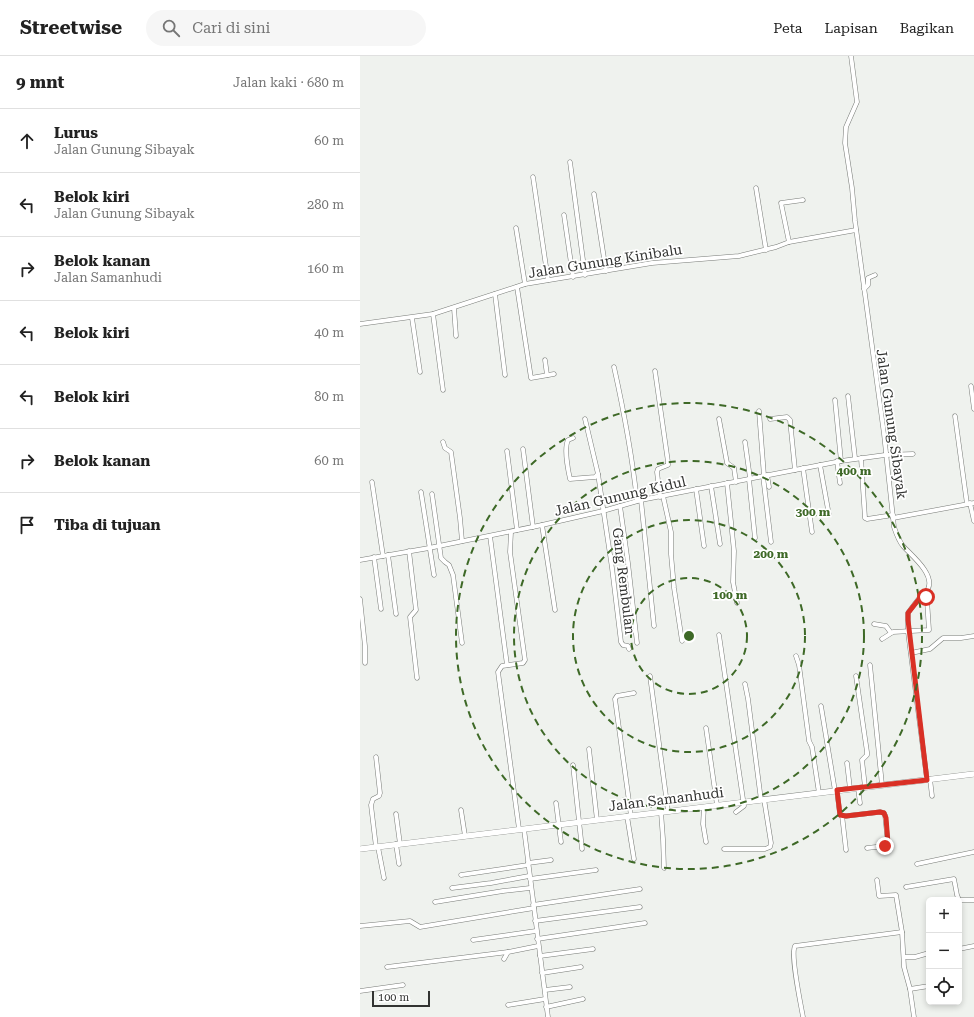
<!DOCTYPE html>
<html lang="id">
<head>
<meta charset="utf-8">
<style>
  :root { --surface:#fff; --page:#f6f6f6; --text:#222; --muted:#767676; --line:#e0e0e0 }
  body { margin:0; font-family:"Roboto Serif",serif; background:var(--page); color:var(--text) }
  .controls { position:absolute; right:12px; bottom:12px; display:grid; overflow:hidden; border-radius:6px; box-shadow:0 2px 6px #0003 }
  .controls button { width:36px; height:36px; display:grid; place-items:center; padding:0; border:0; border-bottom:1px solid var(--line); background:var(--surface); color:var(--text); font:20px sans-serif }
  .scale { position:absolute; left:12px; bottom:10px; width:58px; box-sizing:border-box; padding-left:4px; border:2px solid #323331; border-top:0; font-size:11px; line-height:14px; white-space:nowrap; color:#323331; -webkit-text-stroke:3px #fff; paint-order:stroke }
  .stop { position:absolute; width:12px; height:12px; margin:-9px; border:3px solid #d93025; border-radius:50%; background:#fff }
  .stop.end { background:#d93025; border-color:#fff; box-shadow:0 1px 4px #0008 }
  .list { margin:0; padding:0; list-style:none }
  h2 { display:flex; justify-content:space-between; align-items:center; height:52px; margin:0; padding:0 16px; font-size:17px }
  h2 small { font-size:13px; font-weight:400; color:var(--muted) }
  .list li { display:grid; grid-template-columns:26px 1fr auto; gap:12px; align-items:center; box-sizing:border-box; height:64px; padding:0 16px; border-top:1px solid var(--line) }
  .list b { display:block; font-size:15px; white-space:nowrap }
  .list p { margin:0; font-size:13px; white-space:nowrap; color:var(--muted) }
  .list em { font-size:13px; font-style:normal; color:var(--muted) }
  .icon { flex:none; width:22px; height:22px; fill:none; stroke:currentColor; stroke-width:2; stroke-linecap:round; stroke-linejoin:round }
  .map { position:relative; flex:none; width:614px; height:961px; overflow:hidden }
  header { display:flex; align-items:center; gap:24px; box-sizing:border-box; height:56px; padding:0 20px; background:var(--surface); border-bottom:1px solid var(--line) }
  header strong { font-size:19px }
  nav { display:flex; gap:22px; margin-inline-start:auto; font-size:14px }
  .search { width:280px; height:36px; background:var(--page); display:flex; align-items:center; gap:10px; box-sizing:border-box; padding:0 14px; border-radius:22px; color:var(--muted); font-size:15px }
  main { display:flex }
  aside { flex:1; background:var(--surface) }
  .map>svg:first-child { display:block }
  .lines { fill:none; stroke-linecap:round; stroke-linejoin:round }
  .street-casing { stroke:#787b77; stroke-width:5 }
  .secondary-casing { stroke:#787b77; stroke-width:6 }
  .street { stroke:#fff; stroke-width:4 }
  .secondary { stroke:#fff; stroke-width:5.5 }
  .route { stroke:#d93025; stroke-width:5 }
  .ring { fill:none; stroke:#3e6927; stroke-width:2; stroke-dasharray:7 5 }
  .labels { text-anchor:middle; stroke-width:3.5; stroke-linejoin:round; paint-order:stroke }
  .street-label { font-size:14px; fill:#323331; stroke:#fff }
  .centre { fill:#3e6927; stroke:#fff; stroke-width:2 }
  .ring-label { font-size:12px; text-anchor:middle; font-weight:bold; fill:#3e6927; stroke:#fff; stroke-width:3.5; stroke-linejoin:round; paint-order:stroke }
</style>
</head>
<body>
<header>
<strong>Streetwise</strong>
<div class="search"><svg class="icon" aria-label="search" viewBox="0 0 24 24"><circle cx="10" cy="10" r="6"/><path d="M15 15l6 6"/></svg>Cari di sini</div>
<nav><a>Peta</a><a>Lapisan</a><a>Bagikan</a></nav>
</header>
<main>
<aside>
<h2>9 mnt<small>Jalan kaki · 680 m</small></h2>
<ul class="list">
<li><svg class="icon" aria-label="ahead" viewBox="0 0 24 24"><path d="M12 20V5M6 11l6-6 6 6"/></svg><div><b>Lurus</b><p>Jalan Gunung Sibayak</p></div><em>60 m</em></li>
<li><svg class="icon" aria-label="left" viewBox="0 0 24 24"><path d="M17 20v-9H6M10 6l-5 5 5 5"/></svg><div><b>Belok kiri</b><p>Jalan Gunung Sibayak</p></div><em>280 m</em></li>
<li><svg class="icon" aria-label="right" viewBox="0 0 24 24"><path d="M7 20v-9h11M14 6l5 5-5 5"/></svg><div><b>Belok kanan</b><p>Jalan Samanhudi</p></div><em>160 m</em></li>
<li><svg class="icon" aria-label="left" viewBox="0 0 24 24"><path d="M17 20v-9H6M10 6l-5 5 5 5"/></svg><div><b>Belok kiri</b></div><em>40 m</em></li>
<li><svg class="icon" aria-label="left" viewBox="0 0 24 24"><path d="M17 20v-9H6M10 6l-5 5 5 5"/></svg><div><b>Belok kiri</b></div><em>80 m</em></li>
<li><svg class="icon" aria-label="right" viewBox="0 0 24 24"><path d="M7 20v-9h11M14 6l5 5-5 5"/></svg><div><b>Belok kanan</b></div><em>60 m</em></li>
<li><svg class="icon" aria-label="arrive" viewBox="0 0 24 24"><path d="M6 21V4h12l-3 4 3 4H6"/></svg><div><b>Tiba di tujuan</b></div></li>
</ul>
</aside>
<div class="map">
<svg width="614" height="961" viewBox="0 0 614 961">
  <rect width="100%" height="100%" fill="#eff2ee"/>
  <g class="lines">
    <g class="street-casing">
      <g id="street">
        <path d="M491,0L497,46L486,71L485,87L492,132L495,165L524,378L534,471C536,477 539,485 543,490C552,500 575,518 568,533C566,536 563,537 561,540C557,545 552,551 548,557V576L567,724"/>
        <path d="M210,106L225,219"/>
        <path d="M173,121L188,224"/>
        <path d="M396,132L406,194"/>
        <path d="M234,138L246,215"/>
        <path d="M204,159L213,221"/>
        <path d="M156,172L165,228"/>
        <path d="M429,186L421,147L443,144"/>
        <path d="M157,231L171,322L194,318"/>
        <path d="M504,233L508,229V222L515,219"/>
        <path d="M135,238L145,319"/>
        <path d="M94,252L96,280"/>
        <path d="M73,258L83,334"/>
        <path d="M52,262L60,316"/>
        <path d="M0,268L73,258L165,228L292,207L379,200L416,191L429,186L496,174"/>
        <path d="M185,304L187,319"/>
        <path d="M254,311C264,356 272,399 277,445"/>
        <path d="M295,315L308,406V409L298,413L297,416L300,441"/>
        <path d="M611,330L614,353"/>
        <path d="M488,340L495,402"/>
        <path d="M475,344L481,405"/>
        <path d="M399,355L404,420"/>
        <path d="M595,360L607,448"/>
        <path d="M225,363L238,418"/>
        <path d="M359,363L367,407L374,412L376,426"/>
        <path d="M410,363L427,361L430,364L435,414"/>
        <path d="M213,382L208,384C204,392 208,414 210,423L235,421L238,418L252,512L261,586L263,589L268,590L269,593"/>
        <path d="M83,386L85,392L91,396L100,462L102,485"/>
        <path d="M385,386L390,422"/>
        <path d="M163,393L173,471"/>
        <path d="M147,395L157,474"/>
        <path d="M501,402L505,462L507,463L533,459"/>
        <path d="M477,405L480,427"/>
        <path d="M460,409L469,459"/>
        <path d="M443,412L452,476"/>
        <path d="M407,419L409,431"/>
        <path d="M403,420L411,486"/>
        <path d="M389,423L395,482"/>
        <path d="M12,426L23,500"/>
        <path d="M367,427L374,495L373,526L377,547"/>
        <path d="M351,430L360,488"/>
        <path d="M336,433L344,490"/>
        <path d="M61,436L74,519"/>
        <path d="M72,438L81,502L85,506L89,509L93,519L102,587"/>
        <path d="M303,440L311,476V498L314,532L322,585"/>
        <path d="M281,444L294,570"/>
        <path d="M610,447L614,465"/>
        <path d="M260,450L268,507L277,587"/>
        <path d="M533,462L614,447"/>
        <path d="M182,469L195,554"/>
        <path d="M151,476L150,496L165,604L163,607L142,610L138,616L159,773"/>
        <path d="M130,480L147,609"/>
        <path d="M49,495L56,554L50,561L57,622"/>
        <path d="M28,499L36,558"/>
        <path d="M14,501L21,553"/>
        <path d="M0,504L69,492L182,469L243,455L281,444L481,405L525,399L553,398"/>
        <path d="M0,543L5,590V607"/>
        <path d="M514,568L526,570L531,577"/>
        <path d="M359,579L384,750L376,756"/>
        <path d="M522,583L533,576L569,574L567,544L566,540L563,538"/>
        <path d="M551,597L570,593L583,582H601L614,580"/>
        <path d="M436,600L439,609L449,685L452,691L459,737"/>
        <path d="M510,609L522,729"/>
        <path d="M290,620L308,755"/>
        <path d="M496,620L507,696V699L502,704L505,731"/>
        <path d="M385,628L388,643L401,744"/>
        <path d="M461,650L475,735"/>
        <path d="M346,672L357,749"/>
        <path d="M229,693L237,764"/>
        <path d="M487,707L490,733"/>
        <path d="M213,709L222,793"/>
        <path d="M570,723L572,740"/>
        <path d="M498,732L500,747"/>
        <path d="M477,735L480,759L486,760L520,756L524,757L525,759L528,788L525,790L507,792"/>
        <path d="M196,747L201,786"/>
        <path d="M344,751L343,768L346,786"/>
        <path d="M101,754L105,780"/>
        <path d="M301,756L303,783L304,812"/>
        <path d="M36,758L40,788"/>
        <path d="M482,759L486,794"/>
        <path d="M267,760L274,803"/>
        <path d="M271,760L255,643L257,640L274,637"/>
        <path d="M164,773L188,961"/>
        <path d="M36,788L39,808"/>
        <path d="M16,791L11,749L13,743L19,740L20,737L16,701"/>
        <path d="M18,791L24,822"/>
        <path d="M364,793H405L410,791L411,787L404,743"/>
        <path d="M168,807L191,804"/>
        <path d="M557,808L614,796"/>
        <path d="M101,819L168,809"/>
        <path d="M170,823L236,814"/>
        <path d="M517,824L519,840L536,839L542,876L544,911L550,933L554,961"/>
        <path d="M546,831L594,823L597,839L599,844"/>
        <path d="M92,832L131,827L169,820"/>
        <path d="M599,844H614"/>
        <path d="M75,846L143,835L170,832"/>
        <path d="M173,849L280,833"/>
        <path d="M175,865L280,851"/>
        <path d="M0,870L50,865L60,871L174,852"/>
        <path d="M177,883L285,867"/>
        <path d="M113,884L176,875"/>
        <path d="M599,893L614,890"/>
        <path d="M180,900L233,893"/>
        <path d="M544,901H555L569,897"/>
        <path d="M144,903L148,896L178,890"/>
        <path d="M27,911L148,896"/>
        <path d="M182,917L221,911"/>
        <path d="M550,933L569,930"/>
        <path d="M185,934L210,931"/>
        <path d="M0,935L43,929"/>
        <path d="M148,949L185,943"/>
        <path d="M186,951L223,943"/>
        <path d="M443,961C441,949 430,898 435,890L542,876"/>
      </g>
    </g>
    <g class="secondary-casing">
      <path id="secondary" d="M0,793L614,718"/>
    </g>
    <use href="#street" class="street"/>
    <use href="#secondary" class="secondary"/>
  </g>
  <g class="lines">
    <path class="route" d="M525,790L528,788L526,762L524,757L520,756L486,760L480,759L477,734L567,724L548,564V557L563,538L566,541"/>
  </g>
  <g class="ring">
    <circle cx="329" cy="580" r="58"/>
    <circle cx="329" cy="580" r="116"/>
    <circle cx="329" cy="580" r="175"/>
    <circle cx="329" cy="580" r="233"/>
  </g>
  <g class="labels">
    <g class="street-label">
      <text transform="translate(245 205) rotate(-9)" y="5">Jalan Gunung Kinibalu</text>
      <text transform="translate(532 368) rotate(82)" y="5">Jalan Gunung Sibayak</text>
      <text transform="translate(260 440) rotate(-13)" y="5">Jalan Gunung Kidul</text>
      <text transform="translate(264 525) rotate(83)" y="5">Gang Rembulan</text>
      <text transform="translate(306 743) rotate(-7)" y="5">Jalan Samanhudi</text>
    </g>
  </g>
  <circle cx="329" cy="580" r="6" class="centre"/>
  <g class="ring-label">
    <text x="494" y="419">400 m</text>
    <text x="453" y="460">300 m</text>
    <text x="411" y="502">200 m</text>
    <text x="370" y="543">100 m</text>
  </g>
</svg>
<div class="controls">
<button>+</button>
<button>−</button>
<button><svg class="icon" aria-label="locate" viewBox="0 0 24 24"><circle cx="12" cy="12" r="6"/><path d="M12 2v4M12 18v4M2 12h4M18 12h4"/></svg></button>
</div>
<div class="scale">100 m</div>
<div class="stop" style="left:566px;top:541px"></div>
<div class="stop end" style="left:525px;top:790px"></div>
</div>
</main>
</body>
</html>
